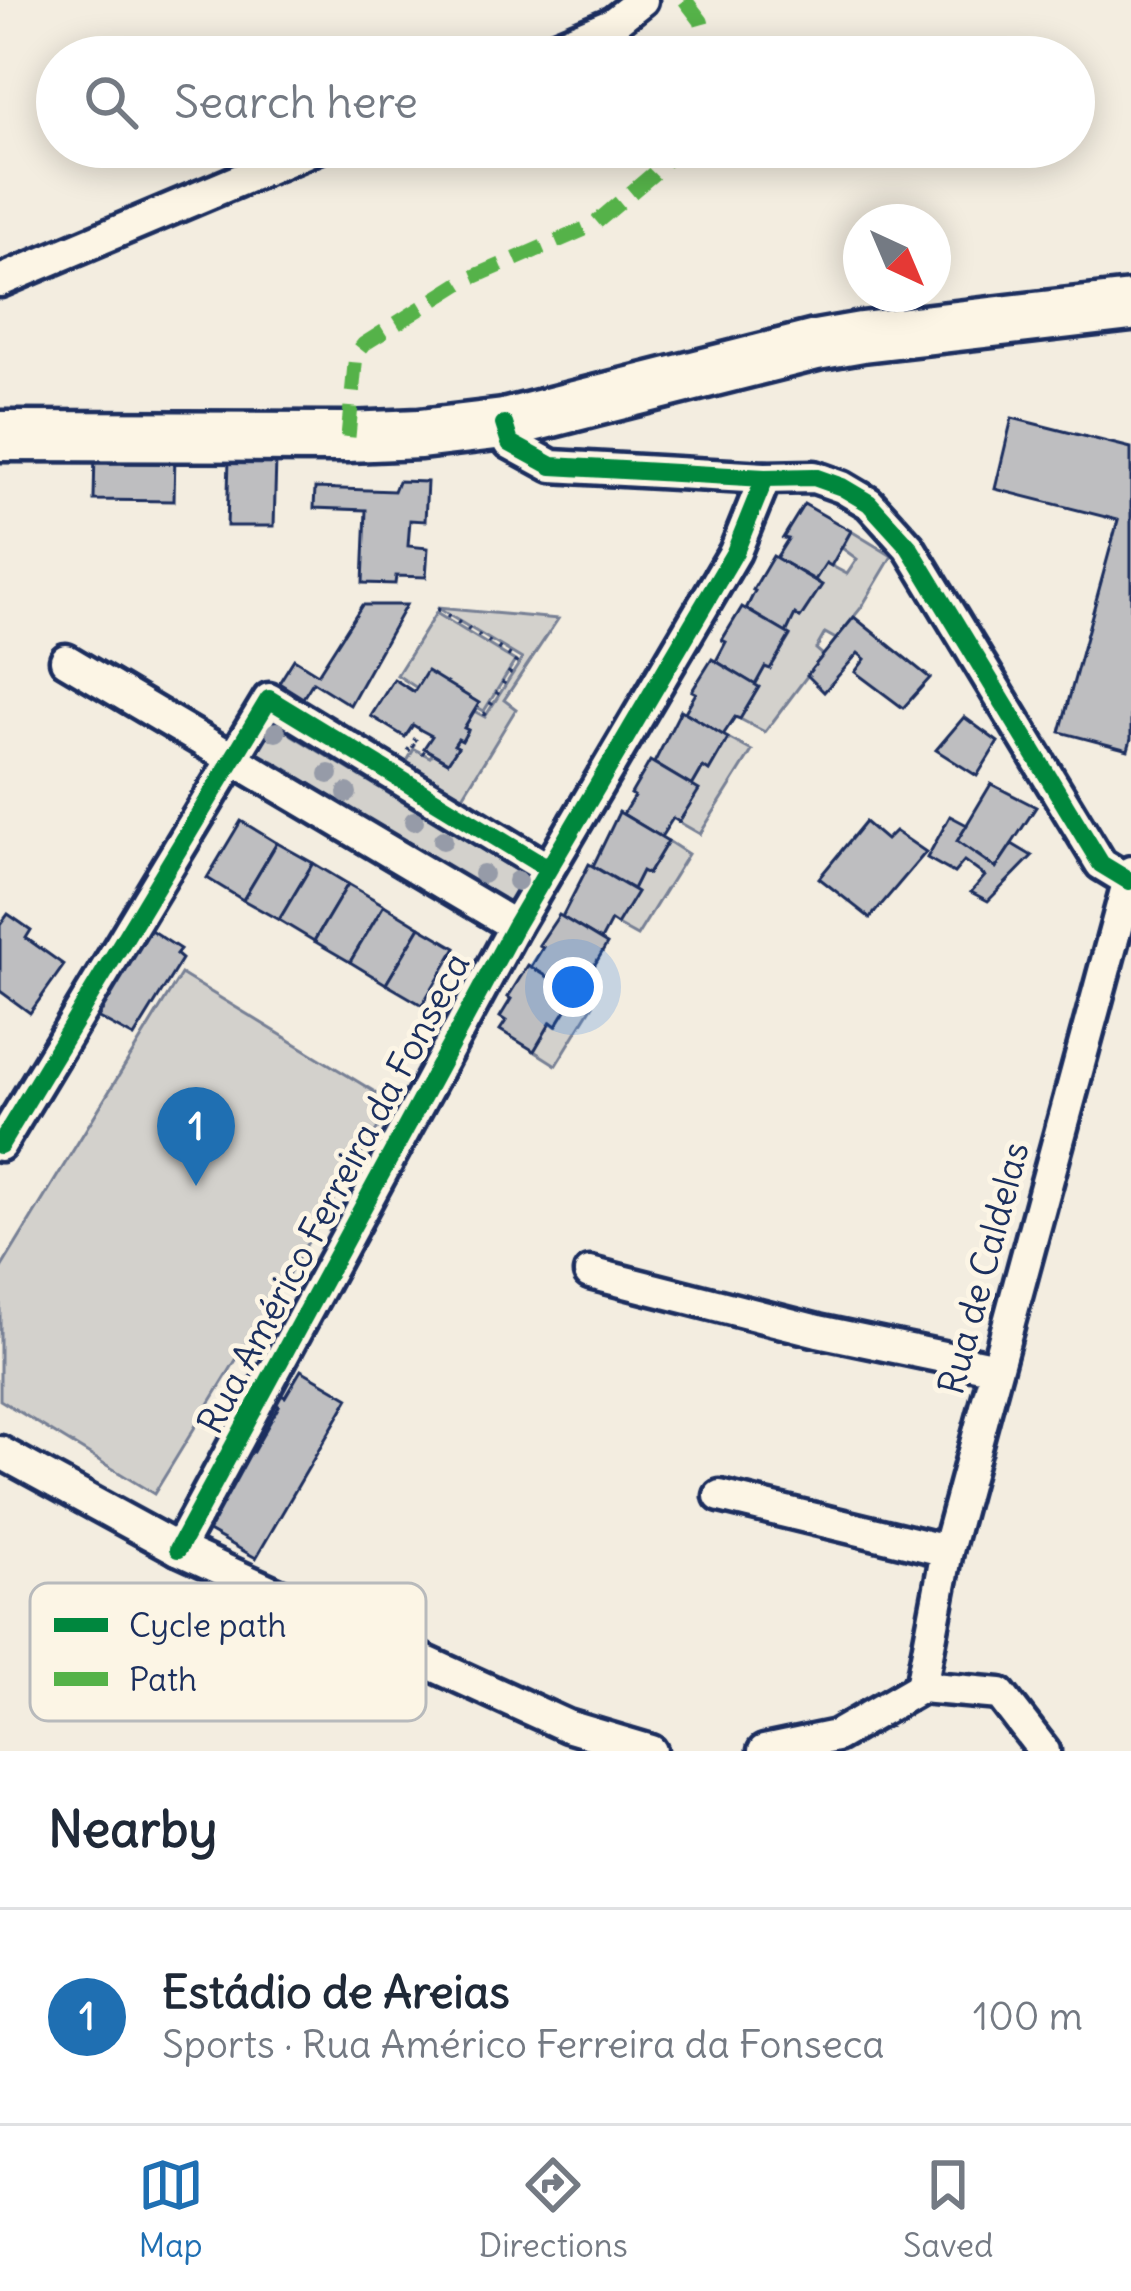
<!DOCTYPE html>
<html lang="en">
<head>
<meta charset="utf-8">
<style>
  :root { --surface:#fff; --page:#f2f2f3; --text:#1f2937; --muted:#747a83; --line:#e0e1e3; --accent:#1f6fb2 }
  body { margin:0; font-family:Delius,sans-serif; background:var(--page); color:var(--text) }
  .compass { position:absolute; left:843px; top:204px; width:108px; height:108px; border-radius:50%; background:var(--surface); box-shadow:0 6px 30px #0003; rotate:136deg }
  .you { position:absolute; left:573px; top:987px; width:42px; height:42px; margin:-30px; border:9px solid #fff; border-radius:50%; background:#1a73e8; box-shadow:0 0 0 18px #1a73e833 }
  .badge { display:grid; place-items:center; width:78px; height:78px; border-radius:50%; background:var(--accent); color:#fff; font-size:39px; font-weight:700 }
  .pin { position:absolute; translate:-50% -99px; filter:drop-shadow(0 3px 6px #0008) }
  .pin::after { content:''; position:absolute; top:63px; width:42px; height:36px; background:inherit; clip-path:polygon(0 0,100% 0,50% 100%) }
  .list { margin:0; padding:0; list-style:none }
  h2 { display:flex; justify-content:space-between; align-items:center; height:156px; margin:0; padding:0 48px; font-size:51px }
  h2 small { font-size:39px; font-weight:400; color:var(--muted) }
  .list li { display:grid; grid-template-columns:78px 1fr auto; gap:36px; align-items:center; box-sizing:border-box; height:216px; padding:0 48px; border-top:3px solid var(--line) }
  .list b { display:block; font-size:45px; white-space:nowrap }
  .list p { margin:0; font-size:39px; white-space:nowrap; color:var(--muted) }
  .list em { font-size:39px; font-style:normal; color:var(--muted) }
  .icon { flex:none; width:66px; height:66px; fill:none; stroke:currentColor; stroke-width:2; stroke-linecap:round; stroke-linejoin:round }
  .map { position:relative; flex:none; width:1131px; height:1751px; overflow:hidden }
  .search { position:absolute; background:var(--surface); box-shadow:0 6px 30px #0003; left:36px; right:36px; top:36px; height:132px; display:flex; align-items:center; gap:30px; box-sizing:border-box; padding:0 42px; border-radius:66px; color:var(--muted); font-size:45px }
  .sheet { height:372px; background:var(--surface) }
  nav { display:flex; justify-content:space-around; align-items:center; box-sizing:border-box; height:168px; border-top:3px solid var(--line); background:var(--surface); font-size:33px; color:var(--muted) }
  nav a { display:grid; justify-items:center; gap:6px }
  nav .on { color:var(--accent) }
  .map>svg:first-child { display:block }
  .green { fill:#d3d1cc; stroke:#778095; stroke-width:3 }
  .building { fill:#bebec0; stroke:#1b2f5e; stroke-width:3 }
  .lines { fill:none; stroke-linecap:round; stroke-linejoin:round }
  .minor-casing { stroke:#1b2f5e; stroke-width:39 }
  .primary-casing { stroke:#1b2f5e; stroke-width:57 }
  .path { stroke:#1b2f5e; stroke-width:4.5; stroke-dasharray:3 9; stroke-linecap:butt }
  .minor { stroke:#fcf5e5; stroke-width:30 }
  .primary { stroke:#fcf5e5; stroke-width:48 }
  .quiet { stroke:#55b248; stroke-width:15; stroke-dasharray:30 15; stroke-linecap:butt }
  .cycleway-casing { stroke:#fcf5e5; stroke-width:26 }
  .cycleway { stroke:#00873e; stroke-width:18 }
  .tree { fill:#969ba8 }
  .labels { text-anchor:middle; stroke-width:10; stroke-linejoin:round; paint-order:stroke }
  .street-label { font-size:36px; fill:#1b2f5e; stroke:#fcf5e5 }
  .key { fill:#fcf5e5; stroke:#b8babc; stroke-width:3 }
  .key-label { font-size:33px; fill:#1b2f5e }
</style>
</head>
<body>
<div class="map">
<svg width="1131" height="1751" viewBox="0 0 1131 1751">
  <rect width="100%" height="100%" fill="#f3ede0"/>
  <filter id="ink" filterUnits="userSpaceOnUse"><feTurbulence type="fractalNoise" baseFrequency=".00833" numOctaves="2"/><feDisplacementMap in="SourceGraphic" scale="24" xChannelSelector="R" yChannelSelector="G"/><feConvolveMatrix kernelMatrix="1 2 1 2 8 2 1 2 1" color-interpolation-filters="sRGB"/></filter>
  <g filter="url(#ink)">
    <g class="green">
      <path d="M851,531L892,556L861,608L836,639L825,633L816,649L823,655L765,732L740,719L758,688L755,685L765,667L770,668L790,636L786,633L795,614L801,617L821,585L815,580L826,563L847,574L857,559L842,548Z"/>
      <path d="M437,608L558,619L504,700L516,709L463,796L406,763L414,749L430,757L433,753L448,762L457,747L454,745L458,739L462,740L468,731L464,728L474,711L485,717L522,659Z"/>
      <path d="M436,613L515,661L484,711L477,707L478,703L427,672L417,688L397,675Z"/>
      <path d="M285,719L296,725L292,735L512,868L519,859L528,872L523,889L503,905L490,894L273,761L268,768C243,753 259,738 272,721Z"/>
      <path d="M728,738L752,751L700,834L679,822L698,790L692,786L703,767L709,770Z"/>
      <path d="M668,841L688,854L637,936L617,925L637,892L633,889L642,871L648,874Z"/>
      <path d="M181,974L393,1103L154,1494L0,1400V1270Z"/>
      <path d="M576,994L593,1005L556,1065L534,1051L551,1022L557,1025Z"/>
    </g>
    <g class="building">
      <path d="M1012,418L1131,448V739L1128,750L1060,732L1118,520L995,489Z"/>
      <path d="M95,450L175,451L174,501L94,500Z"/>
      <path d="M229,459L276,460L274,526H227Z"/>
      <path d="M398,481L427,482L425,521L410,520L408,546L428,548L426,577L396,576L395,584L363,583L366,510L314,508L315,488L394,491Z"/>
      <path d="M804,504L851,531L831,566L826,563L815,580L776,558L788,539L783,538Z"/>
      <path d="M773,556L822,585L800,618L795,614L786,633L746,609L755,591L753,590Z"/>
      <path d="M362,605H406L350,705L313,682L303,698L279,683L294,659L318,674Z"/>
      <path d="M742,607L790,635L770,669L765,667L755,685L716,661L726,642L722,640Z"/>
      <path d="M854,617L930,678L903,708L855,672L865,659L858,653L824,692L807,675Z"/>
      <path d="M712,659L759,687L740,719L735,717L723,735L685,712L696,693L692,691Z"/>
      <path d="M427,671L479,703L464,728L468,730L462,741L458,739L454,745L458,747L448,762L424,748L432,736L421,730L413,725L405,737L371,716L394,679L414,692Z"/>
      <path d="M681,710L728,738L709,771L703,767L692,786L654,763Z"/>
      <path d="M964,717L998,742L977,776L936,750Z"/>
      <path d="M650,761L699,790L679,822L673,818L661,837L623,814L634,796L631,794Z"/>
      <path d="M991,784L1036,807L996,868L957,841Z"/>
      <path d="M619,812L668,841L648,874L642,871L633,889L593,866Z"/>
      <path d="M950,816L967,825L957,841L996,868L1012,844L1032,856L988,901L971,892L985,876L964,861L954,873L927,858Z"/>
      <path d="M241,821L277,843L243,900L207,878Z"/>
      <path d="M865,822L886,840L895,831L926,852L870,918L819,878Z"/>
      <path d="M277,843L313,863L279,920L243,900Z"/>
      <path d="M313,863L348,884L314,941L279,920Z"/>
      <path d="M589,864L637,892L617,925L611,921L601,940L562,917Z"/>
      <path d="M348,884L384,905L350,962L314,941Z"/>
      <path d="M384,905L420,927L386,984L350,962Z"/>
      <path d="M8,914L31,930L26,938L64,965L30,1013L0,991V925Z"/>
      <path d="M559,915L607,944L588,976L581,972L570,991L531,967L543,947L539,945Z"/>
      <path d="M420,927L456,948L422,1005L386,984Z"/>
      <path d="M149,929L180,949L176,954L182,959L134,1037L95,1016Z"/>
      <path d="M528,965L576,994L556,1026L551,1022L534,1051L500,1030L506,1021L500,1017L511,999L508,997Z"/>
      <path d="M301,1370L349,1398L256,1558L205,1529L214,1500L221,1504L246,1460L241,1457L246,1448L253,1452L279,1406L274,1403L279,1394L285,1397Z"/>
    </g>
    <g class="lines">
      <g class="minor-casing">
        <g id="minor">
          <path d="M532,57L613,23L642,0"/>
          <path d="M0,281L318,147"/>
          <path d="M504,424L510,443L552,466L765,478L814,477L842,487L869,503L909,547L1101,864L1129,881"/>
          <path d="M66,660L515,926"/>
          <path d="M0,1145L269,699L548,869"/>
          <path d="M590,1273L818,1331L996,1368"/>
          <path d="M0,1452L178,1549L567,1726L651,1751"/>
          <path d="M720,1496L947,1551"/>
          <path d="M178,1549L515,926L735,552L765,478"/>
          <path d="M921,1687L947,1551L1131,872"/>
          <path d="M921,1687L1000,1694L1044,1751"/>
          <path d="M764,1751L836,1736L921,1687"/>
        </g>
      </g>
      <g class="primary-casing">
        <path id="primary" d="M0,436L348,437L420,434L504,424L816,345L862,337L1131,306"/>
      </g>
      <g class="path">
        <path d="M437,609L517,660L485,714L476,709"/>
        <path d="M412,745L429,756L431,752"/>
        <path d="M408,751L421,730"/>
      </g>
      <use href="#minor" class="minor"/>
      <use href="#primary" class="primary"/>
      <g class="quiet">
        <path d="M685,0L701,21L711,57"/>
        <path d="M348,437L356,354L364,344L464,281L592,226L653,174L679,147"/>
      </g>
      <g class="cycleway-casing">
        <g id="cycleway">
          <path d="M504,424L510,443L552,466L765,478L814,477L842,487L869,503L909,547L1101,864L1129,881"/>
          <path d="M0,1145L269,699L548,869"/>
          <path d="M178,1549L515,926L735,552L765,478"/>
        </g>
      </g>
      <use href="#cycleway" class="cycleway"/>
    </g>
    <g class="tree">
      <circle cx="276" cy="732" r="10"/>
      <circle cx="329" cy="774" r="10"/>
      <circle cx="347" cy="793" r="10"/>
      <circle cx="414" cy="821" r="10"/>
      <circle cx="443" cy="840" r="10"/>
      <circle cx="483" cy="874" r="10"/>
      <circle cx="517" cy="881" r="10"/>
    </g>
  </g>
  <g class="labels">
    <g class="street-label">
      <text transform="translate(333 1193) rotate(-62)" y="13">Rua Américo Ferreira da Fonseca</text>
      <text transform="translate(983 1268) rotate(-75)" y="13">Rua de Caldelas</text>
    </g>
  </g>
  <rect x="30" y="1583" width="396" height="138" rx="18" class="key"/>
  <rect x="54" y="1618" width="54" height="14" fill="#00873e"/>
  <rect x="54" y="1672" width="54" height="14" fill="#55b248"/>
  <g class="key-label">
    <text x="129" y="1637">Cycle path</text>
    <text x="129" y="1691">Path</text>
  </g>
</svg>
<svg class="compass" viewBox="-18 -18 36 36"><path d="M0-13l5 13h-10z" fill="#e53935"/><path d="M0 13l5-13h-10z" fill="#747a83"/></svg>
<div class="you"></div>
<div class="pin badge" style="left:196px;top:1186px">1</div>
<div class="search"><svg class="icon" aria-label="search" viewBox="0 0 24 24"><circle cx="10" cy="10" r="6"/><path d="M15 15l6 6"/></svg>Search here</div>
</div>
<section class="sheet">
<h2>Nearby<small></small></h2>
<ul class="list">
<li><span class="badge">1</span><div><b>Estádio de Areias</b><p>Sports · Rua Américo Ferreira da Fonseca</p></div><em>100 m</em></li>
</ul>
</section>
<nav>
<a class="on"><svg class="icon" aria-label="map" viewBox="0 0 24 24"><path d="M3 6l6-2 6 2 6-2v14l-6 2-6-2-6 2zM9 4v14M15 6v14"/></svg>Map</a>
<a><svg class="icon" aria-label="directions" viewBox="0 0 24 24"><path d="M12 3l9 9-9 9-9-9zM9 14v-3h6M13 9l2 2-2 2"/></svg>Directions</a>
<a><svg class="icon" aria-label="saved" viewBox="0 0 24 24"><path d="M7 4h10v16l-5-4-5 4z"/></svg>Saved</a>
</nav>
</body>
</html>
